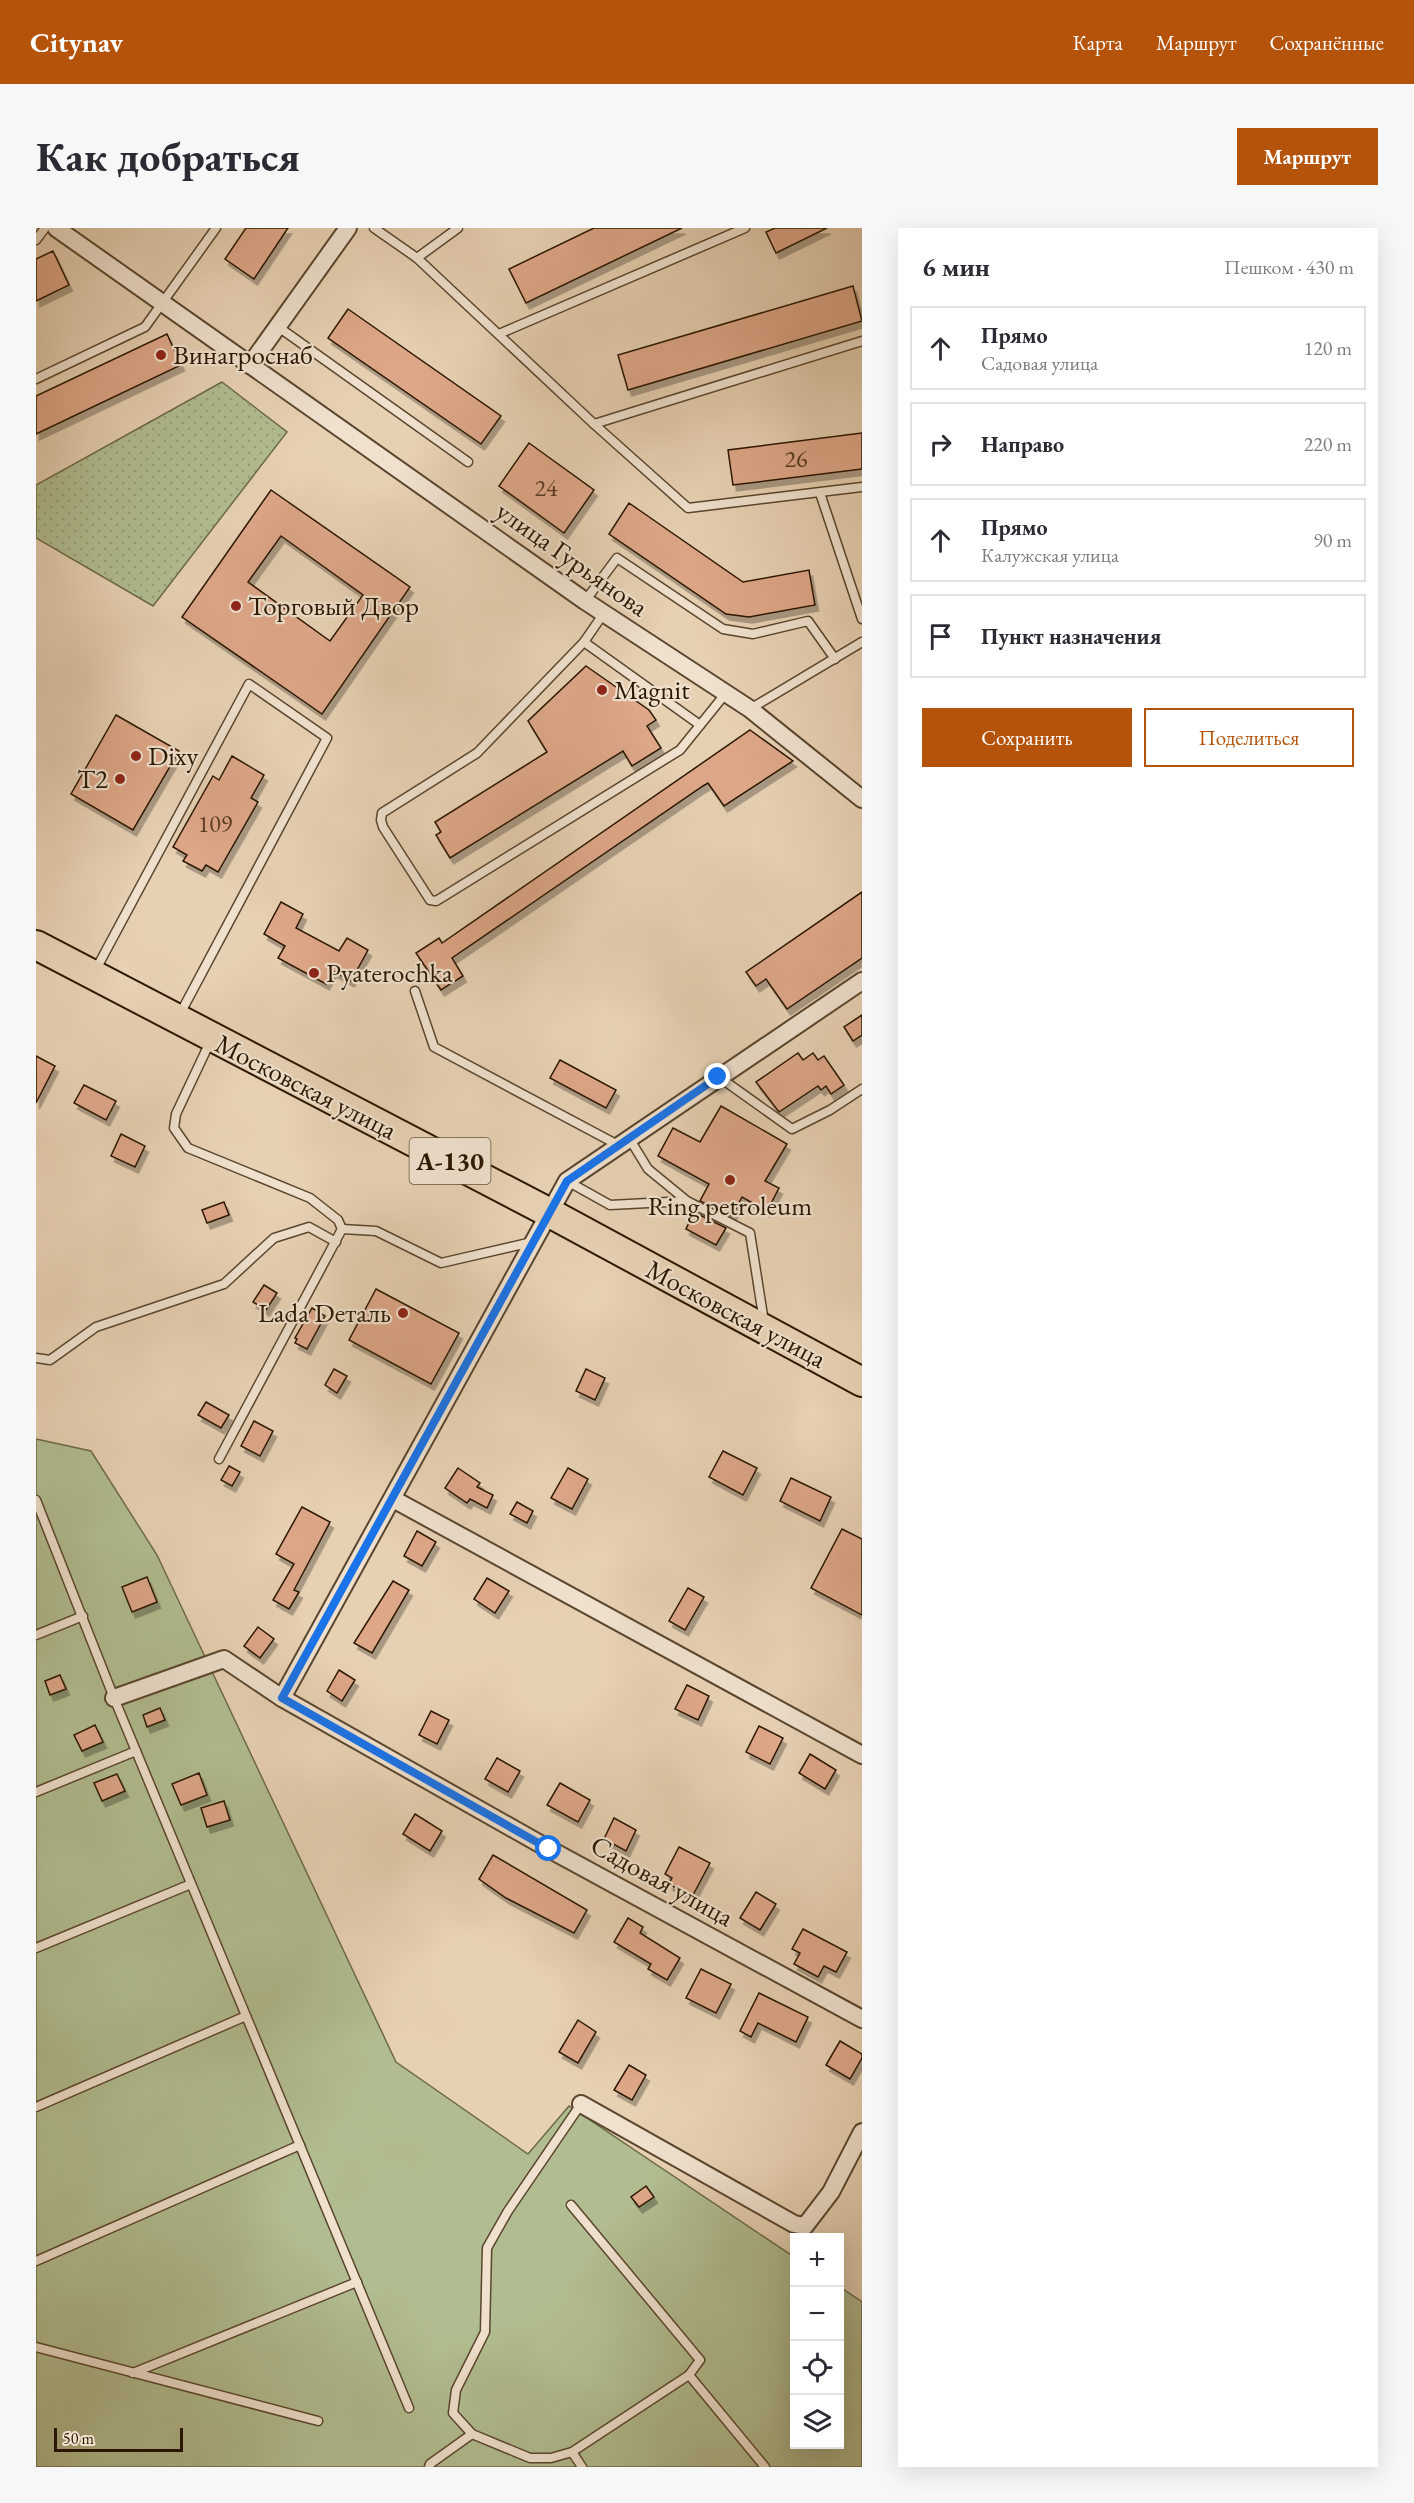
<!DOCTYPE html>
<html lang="ru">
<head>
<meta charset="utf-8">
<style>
  :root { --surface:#fff; --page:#f7f7f7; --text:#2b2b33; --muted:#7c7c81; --line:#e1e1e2; --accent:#b45309 }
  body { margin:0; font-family:"EB Garamond",serif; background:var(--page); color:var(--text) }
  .controls { position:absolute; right:18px; bottom:18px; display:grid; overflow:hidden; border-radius:0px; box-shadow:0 6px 24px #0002 }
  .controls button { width:54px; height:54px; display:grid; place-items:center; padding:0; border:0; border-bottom:2px solid var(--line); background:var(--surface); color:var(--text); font:30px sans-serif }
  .scale { position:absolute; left:18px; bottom:15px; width:129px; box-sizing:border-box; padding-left:6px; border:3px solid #2b1700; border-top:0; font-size:16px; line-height:21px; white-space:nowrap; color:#2b1700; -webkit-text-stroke:4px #efe1ce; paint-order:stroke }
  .stop { position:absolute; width:18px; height:18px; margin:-14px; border:4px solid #1a73e8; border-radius:50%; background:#fff }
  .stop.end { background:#1a73e8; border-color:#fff; box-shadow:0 2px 6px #0008 }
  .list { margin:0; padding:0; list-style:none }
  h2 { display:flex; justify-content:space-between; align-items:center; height:78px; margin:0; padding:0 24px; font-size:26px }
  h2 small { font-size:20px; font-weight:400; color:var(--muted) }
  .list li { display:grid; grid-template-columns:39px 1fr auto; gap:18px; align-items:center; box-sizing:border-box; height:84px; margin:0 12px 12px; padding:0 12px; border:2px solid var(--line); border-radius:0px }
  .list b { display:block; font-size:22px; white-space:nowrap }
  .list p { margin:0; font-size:20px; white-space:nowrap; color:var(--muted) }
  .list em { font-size:20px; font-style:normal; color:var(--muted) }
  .actions { display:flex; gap:12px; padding:18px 24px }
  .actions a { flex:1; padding:14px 0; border:2px solid var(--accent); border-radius:0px; text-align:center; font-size:21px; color:var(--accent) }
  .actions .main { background:var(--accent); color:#fff }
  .icon { flex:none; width:33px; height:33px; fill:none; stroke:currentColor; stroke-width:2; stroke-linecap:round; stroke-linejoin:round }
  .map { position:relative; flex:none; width:826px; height:2239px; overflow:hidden; border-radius:0px }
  header { display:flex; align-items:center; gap:36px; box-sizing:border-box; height:84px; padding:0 30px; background:var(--accent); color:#fff }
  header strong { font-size:28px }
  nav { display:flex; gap:33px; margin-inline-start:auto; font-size:21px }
  .intro { display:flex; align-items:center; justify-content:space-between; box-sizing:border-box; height:144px; padding:0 36px }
  h1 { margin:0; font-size:42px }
  .button { padding:15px 27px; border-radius:0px; background:var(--accent); color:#fff; font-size:21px; font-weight:700 }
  main { display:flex; gap:36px; padding:0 36px }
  aside { flex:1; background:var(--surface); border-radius:0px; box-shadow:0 6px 24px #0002 }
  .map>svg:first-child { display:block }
  .grass { fill:url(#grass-dots); stroke:#6e6a48; stroke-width:1.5 }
  .garden { fill:#b1bd90; stroke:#6e6a48; stroke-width:1.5 }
  .building { fill:#dea788; stroke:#2b1700; stroke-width:1.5; fill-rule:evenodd; filter:url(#shadow) }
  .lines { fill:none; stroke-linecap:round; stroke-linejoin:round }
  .service-casing { stroke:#5a462d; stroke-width:11 }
  .minor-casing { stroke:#5a462d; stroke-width:20 }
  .trunk-casing { stroke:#2b1700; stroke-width:32 }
  .service { stroke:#efe1ce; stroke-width:8 }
  .minor { stroke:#efe1ce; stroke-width:16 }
  .trunk { stroke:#e7d1b3; stroke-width:28 }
  .route { stroke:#1a73e8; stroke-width:8 }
  .poi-dot { fill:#8f2418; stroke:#efe1ce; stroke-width:2 }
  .labels { text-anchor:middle; stroke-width:4.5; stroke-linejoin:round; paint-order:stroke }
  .number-label { font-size:24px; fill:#583b22 }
  .shield { fill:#efe1ce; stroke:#66543e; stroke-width:1.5 }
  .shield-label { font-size:26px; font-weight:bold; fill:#2b1700 }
  .poi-label { font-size:27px; fill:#2b1700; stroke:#efe1ce; text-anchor:start }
  .street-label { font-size:27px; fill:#2b1700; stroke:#efe1ce }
</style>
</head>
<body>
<header>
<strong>Citynav</strong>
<nav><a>Карта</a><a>Маршрут</a><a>Сохранённые</a></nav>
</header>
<div class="intro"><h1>Как добраться</h1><a class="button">Маршрут</a></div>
<main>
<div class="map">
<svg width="826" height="2239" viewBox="0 0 826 2239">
  <defs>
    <pattern id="grass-dots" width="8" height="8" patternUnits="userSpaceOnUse" patternTransform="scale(1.5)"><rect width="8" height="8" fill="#b1bd90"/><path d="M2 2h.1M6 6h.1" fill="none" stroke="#98a27a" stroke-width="1.8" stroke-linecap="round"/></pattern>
    <filter id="shadow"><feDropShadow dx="3.5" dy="6" stdDeviation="0" flood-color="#0004"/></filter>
  </defs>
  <rect width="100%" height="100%" fill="#e7d1b3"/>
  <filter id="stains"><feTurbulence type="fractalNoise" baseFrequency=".00333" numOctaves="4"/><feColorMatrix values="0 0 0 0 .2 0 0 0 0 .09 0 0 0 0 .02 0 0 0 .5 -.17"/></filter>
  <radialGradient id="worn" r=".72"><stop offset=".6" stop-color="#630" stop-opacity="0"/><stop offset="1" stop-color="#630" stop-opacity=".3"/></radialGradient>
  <path class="grass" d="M186,154L251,204L117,378L0,310V257Z"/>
  <path class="garden" d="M0,1211L55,1223L121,1327L360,1834L492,1926L533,1878L758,2029V2216H804V2059L826,2074V2239H0Z"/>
  <g class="building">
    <path d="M210,0H252L218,51L189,31Z"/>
    <path d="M558,0H646L490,75L473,41Z"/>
    <path d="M739,0H791L740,25L730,4Z"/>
    <path d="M17,23L33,57L0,73V31Z"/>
    <path d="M817,58L826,93L592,162L582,127Z"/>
    <path d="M312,81L465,188L445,216L292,110Z"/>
    <path d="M131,106L145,137L0,206V168Z"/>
    <path d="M826,205V241L697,257L692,222Z"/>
    <path d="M493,215L558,262L528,305L463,258Z"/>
    <path d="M235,262L374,359L286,486L146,389ZM245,308L327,367L294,413L212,354Z"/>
    <path d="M593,275L707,354L773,342L779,377L713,389L690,386L573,306Z"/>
    <path d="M550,438L613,482L620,492L611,498L625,520L596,538L587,523L414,630L400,607L405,604L399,594L511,524L492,493Z"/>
    <path d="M80,487L143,523L97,602L35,566Z"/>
    <path d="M714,502L757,533L688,578L672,555L667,558L416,730L427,748L405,762L380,725L403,710L406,715Z"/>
    <path d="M196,528L228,547L215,570L222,574L182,644L170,637L166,643L147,633L151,627L137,619L177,548L183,552Z"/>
    <path d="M826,664V730L751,781L730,751L720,758L710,744Z"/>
    <path d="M245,674L267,686L260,700L303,723L311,710L332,722L315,753L297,743L290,756L242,730L249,718L228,706Z"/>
    <path d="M826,787V807L817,813L808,799Z"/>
    <path d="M762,825L767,832L777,825L782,832L788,828L808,857L795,866L790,858L785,862L782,858L743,884L720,854Z"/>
    <path d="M0,828L19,838L0,875Z"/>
    <path d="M524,832L580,862L570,880L514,850Z"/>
    <path d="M48,857L80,873L70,892L38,875Z"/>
    <path d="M685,878L751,916L729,953L743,960L731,983L706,969L696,988L664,973L673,956L622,928L637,900L664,914Z"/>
    <path d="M85,906L109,918L99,939L75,928Z"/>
    <path d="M188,974L193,987L171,995L166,982Z"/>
    <path d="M658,984L690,1000L680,1017L650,1001Z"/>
    <path d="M228,1057L241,1065L230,1082L217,1074Z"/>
    <path d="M340,1061L423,1105L395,1156L313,1112Z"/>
    <path d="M276,1080L289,1088L271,1121L259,1115L261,1111L259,1110Z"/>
    <path d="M298,1141L311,1148L301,1165L289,1157Z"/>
    <path d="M550,1141L569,1150L559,1172L540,1163Z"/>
    <path d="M170,1174L193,1187L185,1200L162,1187Z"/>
    <path d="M218,1193L237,1203L224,1228L205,1218Z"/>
    <path d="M687,1223L721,1240L707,1267L673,1249Z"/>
    <path d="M193,1238L204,1244L196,1258L185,1252Z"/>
    <path d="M422,1240L444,1255L441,1259L457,1267L451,1280L434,1271L431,1275L409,1260Z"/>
    <path d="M532,1240L552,1251L536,1281L515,1270Z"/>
    <path d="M755,1250L795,1269L784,1293L744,1273Z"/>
    <path d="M481,1274L497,1283L491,1295L474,1286Z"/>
    <path d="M266,1279L294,1294L258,1362L263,1364L253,1381L237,1372L258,1336L240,1326Z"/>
    <path d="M806,1301L826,1311V1387L775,1360Z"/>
    <path d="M381,1303L400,1314L386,1338L368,1328Z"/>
    <path d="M111,1349L121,1374L96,1384L86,1359Z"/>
    <path d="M451,1350L473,1363L459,1385L438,1371Z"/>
    <path d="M357,1353L373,1362L336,1425L318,1415Z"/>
    <path d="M652,1360L668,1369L649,1402L633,1393Z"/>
    <path d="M222,1399L238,1411L224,1430L208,1418Z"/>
    <path d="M303,1442L319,1452L306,1473L291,1463Z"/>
    <path d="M24,1447L30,1461L14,1467L9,1453Z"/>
    <path d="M651,1457L673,1468L662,1492L639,1481Z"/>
    <path d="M124,1480L129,1492L111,1499L107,1487Z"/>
    <path d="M395,1483L413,1492L401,1516L383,1507Z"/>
    <path d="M59,1497L67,1514L46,1523L38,1507Z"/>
    <path d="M723,1498L747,1510L734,1536L710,1524Z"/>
    <path d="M774,1526L800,1542L789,1561L763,1545Z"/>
    <path d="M461,1530L484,1543L472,1564L449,1551Z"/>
    <path d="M163,1545L171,1567L145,1577L136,1556Z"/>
    <path d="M81,1546L89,1563L66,1573L58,1555Z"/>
    <path d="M524,1555L554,1572L542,1594L511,1577Z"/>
    <path d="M188,1573L194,1592L171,1599L165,1580Z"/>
    <path d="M379,1586L406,1603L394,1623L367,1606Z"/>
    <path d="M578,1590L600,1602L590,1623L568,1611Z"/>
    <path d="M643,1619L674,1635L656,1669L633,1656L636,1650L629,1646Z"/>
    <path d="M457,1627L551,1682L538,1705L470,1670L443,1651Z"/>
    <path d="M720,1664L740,1676L724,1702L704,1690Z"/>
    <path d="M592,1690L607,1699L604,1705L644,1730L631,1752L612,1741L615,1736L578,1714Z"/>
    <path d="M767,1701L811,1724L800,1744L788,1738L782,1749L758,1736L764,1725L756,1721Z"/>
    <path d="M665,1741L695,1756L680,1785L650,1770Z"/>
    <path d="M723,1765L772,1789L760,1814L722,1795L715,1809L704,1803Z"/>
    <path d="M542,1792L560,1804L542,1835L523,1824Z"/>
    <path d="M804,1813L826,1826V1830L814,1851L790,1837Z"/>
    <path d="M593,1837L610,1847L596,1872L578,1862Z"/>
    <path d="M610,1958L618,1969L603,1979L595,1969Z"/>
  </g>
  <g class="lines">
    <g class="service-casing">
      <g id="service">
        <path d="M338,0L381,30L558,196L652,280L826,259"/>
        <path d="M0,12L9,0"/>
        <path d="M381,30L422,0"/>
        <path d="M241,98L432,234"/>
        <path d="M463,106L709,0"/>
        <path d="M0,151L109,99L180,0"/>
        <path d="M558,196L826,113"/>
        <path d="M784,265L826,391"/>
        <path d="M549,373L581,330L687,401L717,406L772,393L799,431"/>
        <path d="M568,385L548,414L441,525L346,585L345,592L347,599L394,672L400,673L405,670L644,522L690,465"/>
        <path d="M548,414L664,497"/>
        <path d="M714,481L826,414"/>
        <path d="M59,743L213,456L291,510L144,786"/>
        <path d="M379,763L398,819L582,917"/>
        <path d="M174,814L140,886L138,900L152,920L274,970L302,992L306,1001"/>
        <path d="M683,849L756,901L794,882L826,861"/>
        <path d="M593,910L612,941L651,973"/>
        <path d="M531,953L574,977L651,973L714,1005L728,1094"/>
        <path d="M0,1130L14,1132L60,1099L188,1056L238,1010L273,999L300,1014"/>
        <path d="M183,1231L306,1001L340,1003L405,1035L496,1014"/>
        <path d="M0,1272L78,1470L373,2180"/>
        <path d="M0,1407L47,1388"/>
        <path d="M0,1564L100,1523"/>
        <path d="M0,1720L155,1656"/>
        <path d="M0,1879L210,1788"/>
        <path d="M535,1977L664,2132L653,2147"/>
        <path d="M0,2033L264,1917"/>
        <path d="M0,2119L282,2193"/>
        <path d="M97,2145L321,2054"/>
        <path d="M436,2206L494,2230H515L536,2224L653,2147L729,2239"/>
        <path d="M536,2224L546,2239"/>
        <path d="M393,2239L394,2236L436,2206L417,2185L420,2162L449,2104L451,2020L472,1983L545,1876"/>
      </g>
    </g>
    <g class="minor-casing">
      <g id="minor">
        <path d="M20,0L549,373L714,481L826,571"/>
        <path d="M214,137L312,0"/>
        <path d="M357,1271L826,1527"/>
        <path d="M78,1470L188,1431L246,1470L531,953L826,753"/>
        <path d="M246,1470L513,1621L826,1791"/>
        <path d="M545,1876L758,1996L769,1998L795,1964L826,1904"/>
      </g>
    </g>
    <g class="trunk-casing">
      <path id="trunk" d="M0,717L512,984L826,1154"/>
    </g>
    <use href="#service" class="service"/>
    <use href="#minor" class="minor"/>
    <use href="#trunk" class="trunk"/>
  </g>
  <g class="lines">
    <path class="route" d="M513,1621L246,1470L531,953L682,849"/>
  </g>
  <g class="poi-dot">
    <circle cx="125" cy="127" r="6"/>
    <circle cx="200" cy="378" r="6"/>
    <circle cx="566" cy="462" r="6"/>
    <circle cx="100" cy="528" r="6"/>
    <circle cx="84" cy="551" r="6"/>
    <circle cx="278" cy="745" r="6"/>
    <circle cx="694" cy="952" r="6"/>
    <circle cx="367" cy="1085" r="6"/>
  </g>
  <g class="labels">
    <g class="number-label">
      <text x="760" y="239">26</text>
      <text x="510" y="268">24</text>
      <text x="179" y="604">109</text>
    </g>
    <rect class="shield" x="373.5" y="910" width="81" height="46" rx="4.5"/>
    <g class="shield-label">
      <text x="414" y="942">А-130</text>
    </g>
    <g class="poi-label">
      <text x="137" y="136">Винагроснаб</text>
      <text x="212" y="387">Торговый Двор</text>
      <text x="578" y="471">Magnit</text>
      <text x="112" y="537">Dixy</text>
      <text x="72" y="560" text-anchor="end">T2</text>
      <text x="290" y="754">Pyaterochka</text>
      <text x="694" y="987" text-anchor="middle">Ring petroleum</text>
      <text x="355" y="1094" text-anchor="end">Lada Dеталь</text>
    </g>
    <g class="street-label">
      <text transform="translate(536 331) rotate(35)" y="9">улица Гурьянова</text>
      <text transform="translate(270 859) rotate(27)" y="9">Московская улица</text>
      <text transform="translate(700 1086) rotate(28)" y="9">Московская улица</text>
      <text transform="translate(626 1653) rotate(29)" y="9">Садовая улица</text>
    </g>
  </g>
  <rect width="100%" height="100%" filter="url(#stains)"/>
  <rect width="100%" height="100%" fill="url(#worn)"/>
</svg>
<div class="controls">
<button>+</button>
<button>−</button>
<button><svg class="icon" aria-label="locate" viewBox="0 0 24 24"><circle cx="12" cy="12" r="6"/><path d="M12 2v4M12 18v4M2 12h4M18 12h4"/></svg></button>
<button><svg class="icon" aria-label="layers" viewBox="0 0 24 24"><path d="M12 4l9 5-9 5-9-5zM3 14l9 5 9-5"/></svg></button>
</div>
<div class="scale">50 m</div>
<div class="stop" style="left:513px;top:1621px"></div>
<div class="stop end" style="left:682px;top:849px"></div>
</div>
<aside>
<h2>6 мин<small>Пешком · 430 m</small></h2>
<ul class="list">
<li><svg class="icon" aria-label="ahead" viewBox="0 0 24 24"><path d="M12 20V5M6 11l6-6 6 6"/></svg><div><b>Прямо</b><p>Садовая улица</p></div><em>120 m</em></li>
<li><svg class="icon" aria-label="right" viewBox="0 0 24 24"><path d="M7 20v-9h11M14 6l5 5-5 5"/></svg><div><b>Направо</b></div><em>220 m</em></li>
<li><svg class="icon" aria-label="ahead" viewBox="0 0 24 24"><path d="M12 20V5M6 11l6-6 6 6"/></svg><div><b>Прямо</b><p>Калужская улица</p></div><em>90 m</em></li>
<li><svg class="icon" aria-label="arrive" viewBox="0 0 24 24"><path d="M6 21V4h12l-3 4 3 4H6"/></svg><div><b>Пункт назначения</b></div></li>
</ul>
<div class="actions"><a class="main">Сохранить</a><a>Поделиться</a></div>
</aside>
</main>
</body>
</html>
